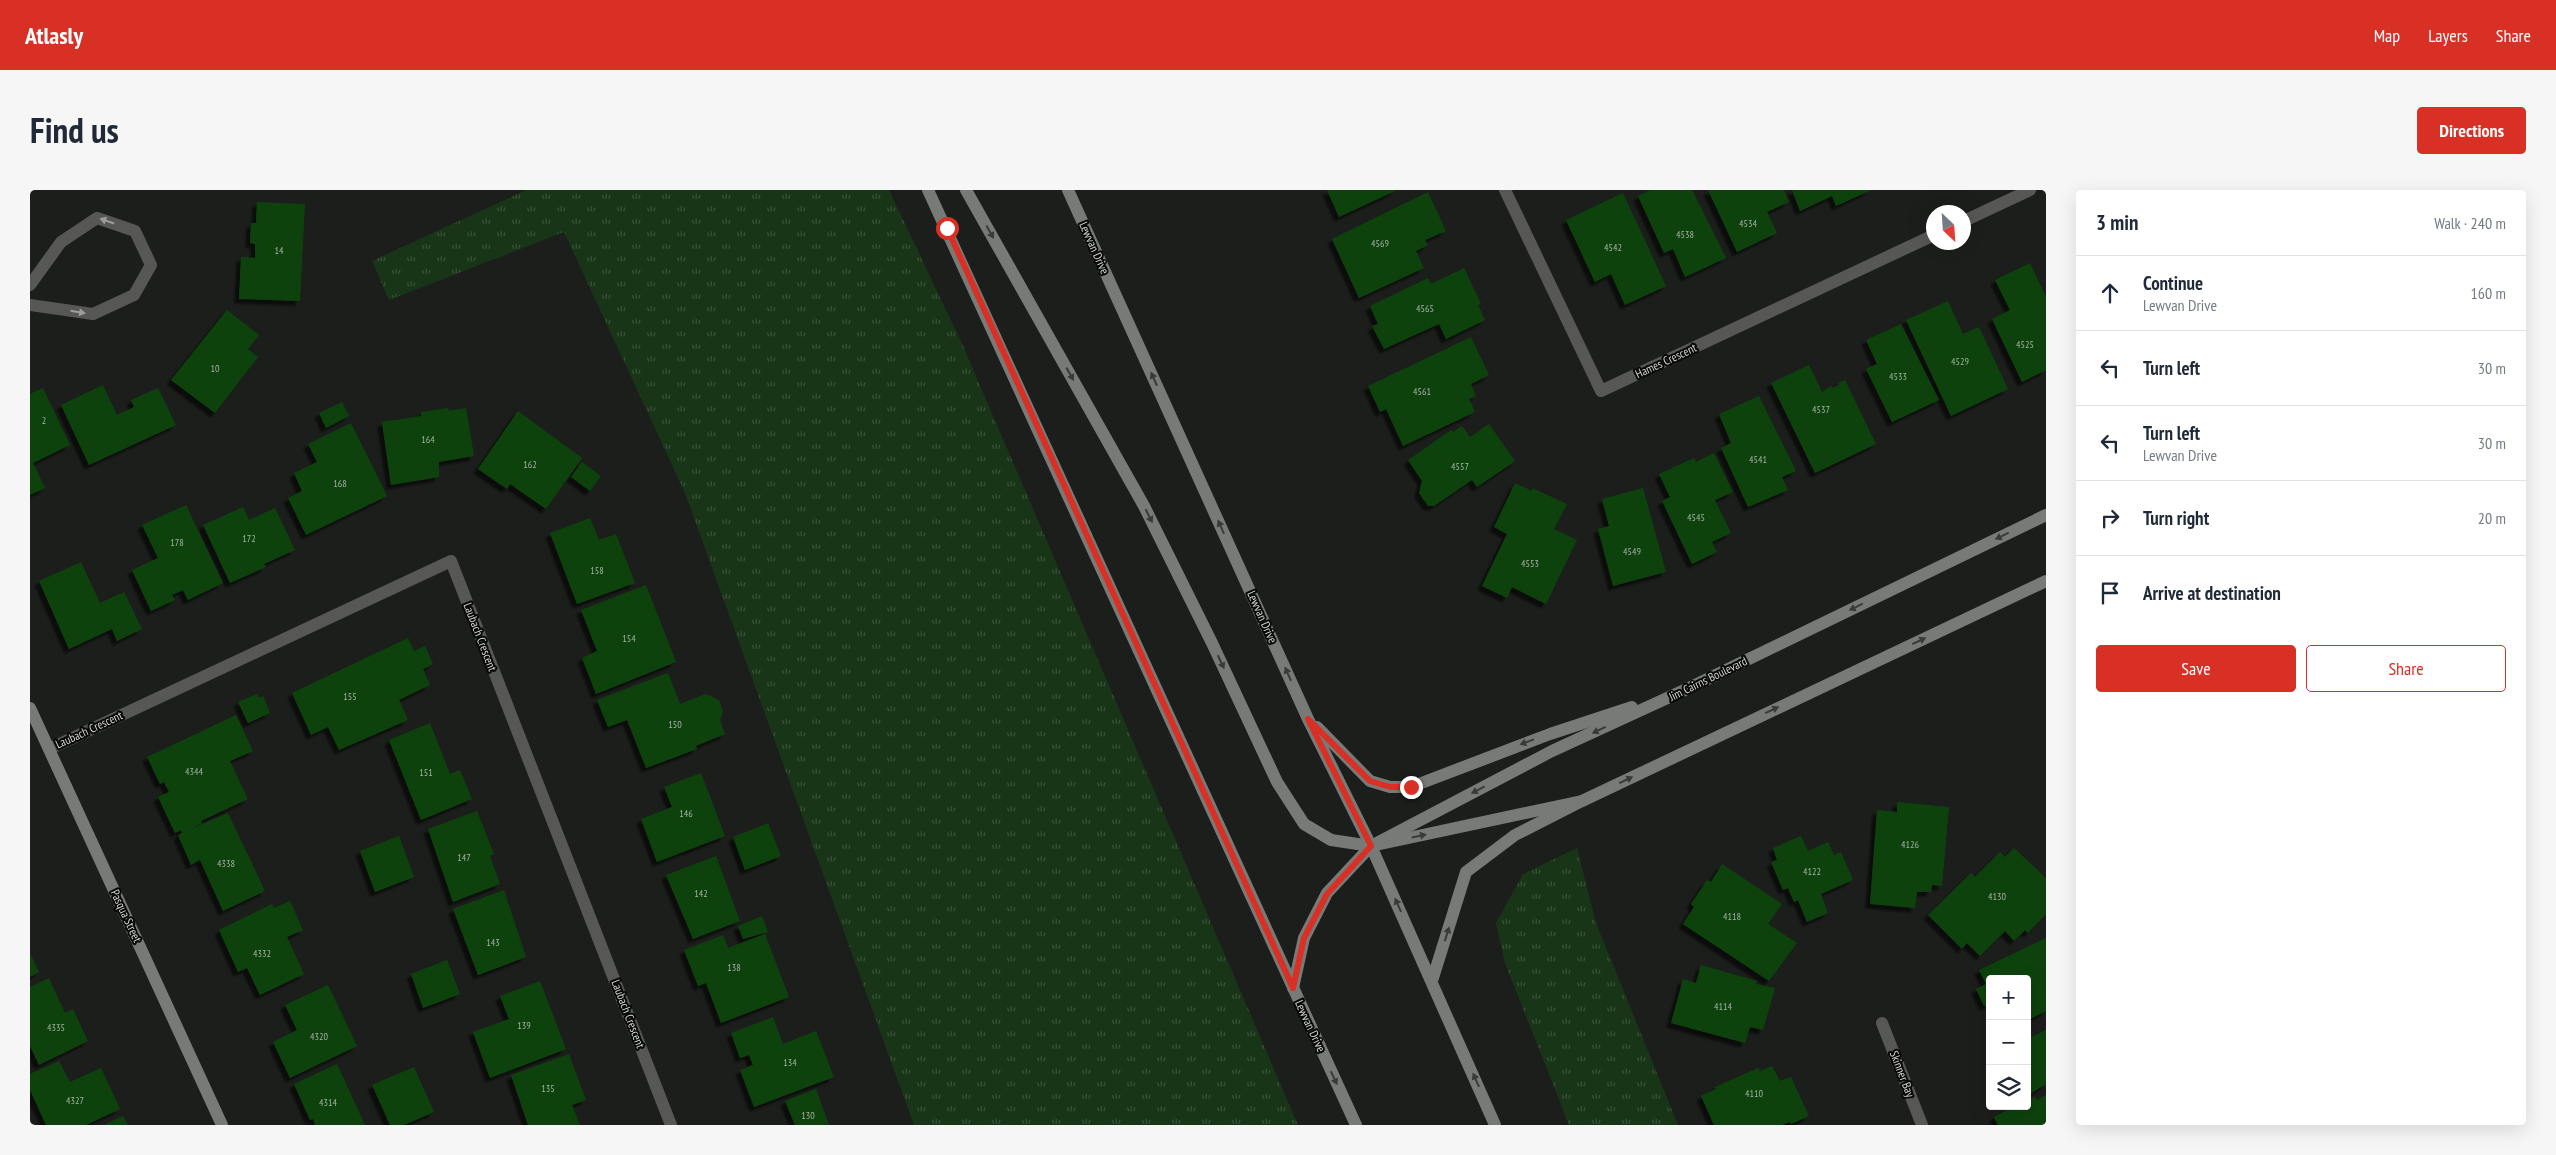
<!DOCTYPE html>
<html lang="en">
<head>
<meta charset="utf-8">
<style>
  :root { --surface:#fff; --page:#f6f6f7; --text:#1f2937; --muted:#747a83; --line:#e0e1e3; --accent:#d93025 }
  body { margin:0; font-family:"PT Sans Narrow",sans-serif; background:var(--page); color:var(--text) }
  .controls { position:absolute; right:15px; bottom:15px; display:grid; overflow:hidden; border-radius:5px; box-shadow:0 5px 20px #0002 }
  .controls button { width:45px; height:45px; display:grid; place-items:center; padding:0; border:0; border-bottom:1px solid var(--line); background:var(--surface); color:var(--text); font:25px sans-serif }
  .compass { position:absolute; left:1896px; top:15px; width:45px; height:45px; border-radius:50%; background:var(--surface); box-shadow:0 5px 20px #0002; rotate:155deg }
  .stop { position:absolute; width:15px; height:15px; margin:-11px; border:4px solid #d93025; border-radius:50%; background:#fff }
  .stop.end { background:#d93025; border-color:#fff; box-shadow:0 1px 5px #0008 }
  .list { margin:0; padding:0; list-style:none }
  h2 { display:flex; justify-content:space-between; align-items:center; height:65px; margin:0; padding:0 20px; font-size:21px }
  h2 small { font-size:16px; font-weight:400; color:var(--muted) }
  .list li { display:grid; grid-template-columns:32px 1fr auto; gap:15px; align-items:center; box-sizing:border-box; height:75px; padding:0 20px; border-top:1px solid var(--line) }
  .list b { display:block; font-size:19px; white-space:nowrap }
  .list p { margin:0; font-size:16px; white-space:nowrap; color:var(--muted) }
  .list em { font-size:16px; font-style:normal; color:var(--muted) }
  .actions { display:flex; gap:10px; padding:15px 20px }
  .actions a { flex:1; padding:11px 0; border:1px solid var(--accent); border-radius:5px; text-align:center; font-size:18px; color:var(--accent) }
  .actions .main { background:var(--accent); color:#fff }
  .icon { flex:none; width:28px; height:28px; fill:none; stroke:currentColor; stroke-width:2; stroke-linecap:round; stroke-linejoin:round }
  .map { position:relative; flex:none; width:2016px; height:935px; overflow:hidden; border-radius:5px }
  header { display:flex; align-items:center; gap:30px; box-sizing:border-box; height:70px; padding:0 25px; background:var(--accent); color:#fff }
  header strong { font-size:24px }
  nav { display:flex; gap:28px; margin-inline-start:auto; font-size:18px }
  .intro { display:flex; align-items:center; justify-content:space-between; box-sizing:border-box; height:120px; padding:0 30px }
  h1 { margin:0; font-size:35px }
  .button { padding:12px 22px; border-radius:5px; background:var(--accent); color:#fff; font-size:18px; font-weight:700 }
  main { display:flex; gap:30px; padding:0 30px }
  aside { flex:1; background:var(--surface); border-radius:5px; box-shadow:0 5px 20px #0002 }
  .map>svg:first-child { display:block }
  .grass { fill:url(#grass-tufts) }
  .building { fill:#0f4310; filter:url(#shadow) }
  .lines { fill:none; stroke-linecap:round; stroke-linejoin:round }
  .street { stroke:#575856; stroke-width:12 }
  .secondary { stroke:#777a77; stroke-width:12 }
  .oneway { fill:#9c9e9c }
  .oneway2 { fill:#393b39 }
  .route { stroke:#d93025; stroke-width:6 }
  .labels { text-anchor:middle; stroke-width:4; stroke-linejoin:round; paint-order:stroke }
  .number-label { font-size:10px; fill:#a4b2a4 }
  .street-label { font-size:12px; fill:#d5d7d5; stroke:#070806 }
</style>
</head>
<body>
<header>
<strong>Atlasly</strong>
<nav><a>Map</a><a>Layers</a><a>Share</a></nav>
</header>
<div class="intro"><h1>Find us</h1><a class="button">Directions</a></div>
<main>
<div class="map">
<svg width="2016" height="935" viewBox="0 0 2016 935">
  <defs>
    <pattern id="grass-tufts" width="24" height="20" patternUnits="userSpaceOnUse" patternTransform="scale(1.25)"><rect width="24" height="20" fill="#183617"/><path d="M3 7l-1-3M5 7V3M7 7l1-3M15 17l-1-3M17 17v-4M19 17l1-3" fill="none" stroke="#395238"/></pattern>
    <filter id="shadow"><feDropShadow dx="-4.5" dy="4.5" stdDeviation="1" flood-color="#0009"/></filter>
  </defs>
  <rect width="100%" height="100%" fill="#1b1e1b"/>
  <g class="grass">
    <path d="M496,0H859L933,156L1268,935H884L655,303L534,42L359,110L342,71Z"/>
    <path d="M1547,658L1566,733L1648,935H1539L1475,773L1466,733L1493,684Z"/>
  </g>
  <g class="building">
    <path d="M1297,0H1367L1309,27Z"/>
    <path d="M1620,0H1662L1696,68L1655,87L1643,59L1634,63L1608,6Z"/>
    <path d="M1678,0H1754L1759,12L1737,22L1747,43L1707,62Z"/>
    <path d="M1762,0H1841L1806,16L1802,6L1770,21Z"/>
    <path d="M1398,2L1416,41L1395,50L1398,55L1386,61L1394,78L1329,108L1302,49Z"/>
    <path d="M1593,3L1636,96L1595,115L1581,84L1565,92L1536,30Z"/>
    <path d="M227,12L275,14L270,111L209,109L211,67L225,68V54L220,53L221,33H226Z"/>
    <path d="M2000,73L2016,107V180L1992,192L1962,129L1980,120L1965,90Z"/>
    <path d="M1434,78L1451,114L1448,115L1455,130L1416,149L1409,134L1354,159L1342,136L1348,134L1340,116L1398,88L1401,94Z"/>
    <path d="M1918,111L1933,144L1949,137L1978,199L1921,226L1876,130Z"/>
    <path d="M197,120L229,145L218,159L228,167L185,223L141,190Z"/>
    <path d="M1871,134L1909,210L1862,232L1836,179L1847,174L1836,150Z"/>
    <path d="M1441,147L1459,185L1441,194L1446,206L1439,209L1445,222L1373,256L1356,219L1350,222L1338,196Z"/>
    <path d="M1779,175L1792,202L1801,196L1802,198L1809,195L1808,193L1815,190L1846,254L1785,283L1741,193Z"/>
    <path d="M73,195L87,225L104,217L101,210L128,198L146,235L59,275L31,215Z"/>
    <path d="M13,198L40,255L3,273L15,298L0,305V204Z"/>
    <path d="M1729,206L1766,281L1752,287L1758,300L1718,317L1691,258L1701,253L1689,224Z"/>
    <path d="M312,212L319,226L296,238L289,223Z"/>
    <path d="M418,218L419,221L436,218L444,266L409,272V287L361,295L352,232L391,226V222Z"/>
    <path d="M488,221L552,268L516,319L480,294L477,299L448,279Z"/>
    <path d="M321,233L357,306L276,345L258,308L272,301L264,283L287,272L278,254Z"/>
    <path d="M1459,234L1485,271L1447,297L1442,290L1404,316H1398L1389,303L1392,291L1378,270L1421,240L1423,242L1432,236L1440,247Z"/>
    <path d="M1684,263L1703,302L1685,310L1701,343L1682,352L1687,362L1662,374L1632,311L1640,307L1629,284L1664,268L1666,272Z"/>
    <path d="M552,272L571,286L560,301L541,287Z"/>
    <path d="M1485,293L1502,301V298L1537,314L1524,339L1547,350L1516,414L1482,397L1477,408L1452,396L1477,344L1464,337Z"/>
    <path d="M1613,298L1636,382L1583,396L1568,339L1579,336L1572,309Z"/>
    <path d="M156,315L193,393L158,410L153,400L142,405L145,410L121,421L102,380L128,368L112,335Z"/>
    <path d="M213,317L219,330L245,318L265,360L234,374L236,377L200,393L173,335Z"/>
    <path d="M560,328L569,350L586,344L605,393L547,414L520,343Z"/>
    <path d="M51,372L70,413L94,402L112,439L87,451L82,439L39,459L9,391Z"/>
    <path d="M616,395L646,472L566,504L552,468L567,461L551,420Z"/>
    <path d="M378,448L384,461L395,456L403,474L393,479L400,495L369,510L378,530L309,560L298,537L281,545L262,503Z"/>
    <path d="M638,483L650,514L676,504L689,510L693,522L690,530L695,544L666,556L667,559L616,578L597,530L578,537L567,510Z"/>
    <path d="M227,504L229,508L233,506L240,523L218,533L208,512Z"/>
    <path d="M206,525L223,561L200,571L218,609L171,631L172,633L158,640L198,623L235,701L193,721L170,670L161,675L148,645L152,643L151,640L145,643L128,607L139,602L134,592L130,594L117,567Z"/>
    <path d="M400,533L420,584L430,580L442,609L391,630L359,550Z"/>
    <path d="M671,583L695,646L627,672L611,629L642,617L634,597Z"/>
    <path d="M1867,612L1919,617L1912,696L1902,695L1901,702H1887L1885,718L1840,714L1847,620L1867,622Z"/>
    <path d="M447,621L464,664L460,666L470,694L423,712L398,639Z"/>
    <path d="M738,633L751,666L715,680L703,647Z"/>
    <path d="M369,646L384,687L345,702L330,661Z"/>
    <path d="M1771,646L1778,661L1798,652L1804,665L1811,662L1823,690L1791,704L1798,723L1777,732L1768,710L1764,712L1758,698L1753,700L1741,672L1747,670L1743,658Z"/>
    <path d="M1984,658L2016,688V724L1998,743L1995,740L1984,751L1975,741L1950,766L1937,753L1932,759L1898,725L1941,683L1945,687L1970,662L1975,667Z"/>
    <path d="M686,666L710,731L663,749L636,685Z"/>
    <path d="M1692,674L1752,714L1738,734L1767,753L1739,791L1653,734L1664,717L1661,714L1677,690L1681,692Z"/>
    <path d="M474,700L496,767L448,785L423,719Z"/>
    <path d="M260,711L273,740L257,747L274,784L230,805L217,778L208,782L189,740L242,714L244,718Z"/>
    <path d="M732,726L738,742L713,749L708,736Z"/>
    <path d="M735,744L759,807L691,833L676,793L668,796L654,760L693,745L698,758Z"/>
    <path d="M2016,748V821L1998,830L1997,789H1960V814L1954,816L1946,799L1956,794L1949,780Z"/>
    <path d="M0,763L9,782L0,787Z"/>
    <path d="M417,770L430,804L393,818L381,784Z"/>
    <path d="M1671,775L1727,791L1726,794L1745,798L1733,840L1720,837L1715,853L1641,833L1653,789L1666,793Z"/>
    <path d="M19,788L35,823L43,819L58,851L9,875L0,856V797Z"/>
    <path d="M510,791L536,859L460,888L443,842L479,829L470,806Z"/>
    <path d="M298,795L327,856L260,888L243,852L267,840L255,815Z"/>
    <path d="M743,827L753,854L786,841L804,887L724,917L710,880L723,875L719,865L710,868L701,843Z"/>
    <path d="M2016,840V894L1997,906V849Z"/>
    <path d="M539,864L556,910L542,915L550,935H498L481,885Z"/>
    <path d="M29,871L40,892L71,878L90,919L56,935H16L0,900V884Z"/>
    <path d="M307,874L335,935H285L283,929L280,930L264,894Z"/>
    <path d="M1742,876L1750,891L1761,887L1779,926L1761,934L1760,932L1752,935H1684L1671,906L1686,899L1685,897L1728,878L1730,881Z"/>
    <path d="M384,877L404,922L374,935H360L342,895Z"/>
    <path d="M786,899L799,935H765L755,911Z"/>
    <path d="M2016,905V935H1968L1964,927L1985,916H1997V911L2005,907L2007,910Z"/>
    <path d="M93,926L98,935H74Z"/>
  </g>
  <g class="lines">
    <g class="street">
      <path d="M1475,0L1571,201L1904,45"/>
      <path d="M1934,31L2000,0"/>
      <path d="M0,95L31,52L67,28L105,41L121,75L104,105L63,124L0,115"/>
      <path d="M19,559L421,371L641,935"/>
      <path d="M1852,833L1892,935"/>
    </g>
    <g class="secondary">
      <path d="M898,0L1326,935"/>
      <path d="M936,0L1114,316L1182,453L1247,592L1274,634L1301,650L1341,656L1552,611"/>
      <path d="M1038,0L1278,529L1341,656L1465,935"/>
      <path d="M0,518L192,935"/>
      <path d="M1287,537L1340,591L1360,597H1381L1520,544L1602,517"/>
      <path d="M1402,791L1436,682L1485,645L1552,611L2016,391"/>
      <path d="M1263,798L1274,748L1297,703L1341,656L1522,561L1659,498L2016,325"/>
    </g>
  </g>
  <defs><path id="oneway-solid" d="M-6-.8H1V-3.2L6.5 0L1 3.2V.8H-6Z" transform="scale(1.25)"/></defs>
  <g class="oneway">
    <use href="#oneway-solid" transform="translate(77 31) rotate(-161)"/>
    <use href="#oneway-solid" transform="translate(48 122) rotate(9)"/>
  </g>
  <g class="oneway2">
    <use href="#oneway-solid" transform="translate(960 42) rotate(61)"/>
    <use href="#oneway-solid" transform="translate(1040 184) rotate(61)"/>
    <use href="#oneway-solid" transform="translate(1124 189) rotate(-114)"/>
    <use href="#oneway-solid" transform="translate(1119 326) rotate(63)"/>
    <use href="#oneway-solid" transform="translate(1191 337) rotate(-114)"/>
    <use href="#oneway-solid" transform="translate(1972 346) rotate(154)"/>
    <use href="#oneway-solid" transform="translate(1826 417) rotate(154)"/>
    <use href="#oneway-solid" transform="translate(1889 451) rotate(-25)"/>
    <use href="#oneway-solid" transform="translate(1191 472) rotate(65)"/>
    <use href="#oneway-solid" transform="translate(1258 484) rotate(-114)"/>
    <use href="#oneway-solid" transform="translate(1742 520) rotate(-25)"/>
    <use href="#oneway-solid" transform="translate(1569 540) rotate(155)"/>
    <use href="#oneway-solid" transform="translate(1497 552) rotate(160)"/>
    <use href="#oneway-solid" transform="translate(1596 590) rotate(-25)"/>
    <use href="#oneway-solid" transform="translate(1448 600) rotate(152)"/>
    <use href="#oneway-solid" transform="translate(1389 646) rotate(-12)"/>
    <use href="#oneway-solid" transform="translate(1368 715) rotate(-114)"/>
    <use href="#oneway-solid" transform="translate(1417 744) rotate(-73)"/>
    <use href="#oneway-solid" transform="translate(1304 888) rotate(65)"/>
    <use href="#oneway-solid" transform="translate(1446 890) rotate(-114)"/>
  </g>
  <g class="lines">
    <path class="route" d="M917,38L1263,798L1274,748L1297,704L1341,656L1278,529L1340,591L1360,597H1381"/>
  </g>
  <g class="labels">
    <g class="number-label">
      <text x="1718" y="37">4534</text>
      <text x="1655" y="48">4538</text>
      <text x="1350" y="57">4569</text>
      <text x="1583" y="61">4542</text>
      <text x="249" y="64">14</text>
      <text x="1395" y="122">4565</text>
      <text x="1995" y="158">4525</text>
      <text x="1930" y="175">4529</text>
      <text x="185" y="182">10</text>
      <text x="1868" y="190">4533</text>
      <text x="1392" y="205">4561</text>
      <text x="1791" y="223">4537</text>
      <text x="14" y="234">2</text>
      <text x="398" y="253">164</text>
      <text x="1728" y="273">4541</text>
      <text x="500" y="278">162</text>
      <text x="1430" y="280">4557</text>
      <text x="310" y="297">168</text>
      <text x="1666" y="331">4545</text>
      <text x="219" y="352">172</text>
      <text x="147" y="356">178</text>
      <text x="1602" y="365">4549</text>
      <text x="1500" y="377">4553</text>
      <text x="567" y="384">158</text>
      <text x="599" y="452">154</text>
      <text x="320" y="510">155</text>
      <text x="645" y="538">150</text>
      <text x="164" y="585">4344</text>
      <text x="396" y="586">151</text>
      <text x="656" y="627">146</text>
      <text x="1880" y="658">4126</text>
      <text x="434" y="671">147</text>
      <text x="196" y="677">4338</text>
      <text x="1782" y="685">4122</text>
      <text x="671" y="707">142</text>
      <text x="1967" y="710">4130</text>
      <text x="1702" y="730">4118</text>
      <text x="463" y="756">143</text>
      <text x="232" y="767">4332</text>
      <text x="704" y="781">138</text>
      <text x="1693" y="820">4114</text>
      <text x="494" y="839">139</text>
      <text x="26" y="841">4335</text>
      <text x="289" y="850">4320</text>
      <text x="760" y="876">134</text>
      <text x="518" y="902">135</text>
      <text x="1724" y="907">4110</text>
      <text x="45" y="914">4327</text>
      <text x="298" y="916">4314</text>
      <text x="778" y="929">130</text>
    </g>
    <g class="street-label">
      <text transform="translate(1064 58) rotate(66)" y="4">Lewvan Drive</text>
      <text transform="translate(1636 171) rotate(-25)" y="4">Hames Crescent</text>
      <text transform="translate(1232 427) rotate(66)" y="4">Lewvan Drive</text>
      <text transform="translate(450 447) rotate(69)" y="4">Laubach Crescent</text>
      <text transform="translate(1678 489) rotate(-26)" y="4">Jim Cairns Boulevard</text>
      <text transform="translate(59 540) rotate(-25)" y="4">Laubach Crescent</text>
      <text transform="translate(96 726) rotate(65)" y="4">Pasqua Street</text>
      <text transform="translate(598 824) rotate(69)" y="4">Laubach Crescent</text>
      <text transform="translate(1280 836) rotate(65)" y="4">Lewvan Drive</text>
      <text transform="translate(1872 884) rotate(69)" y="4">Skinner Bay</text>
    </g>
  </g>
</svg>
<div class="controls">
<button>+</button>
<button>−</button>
<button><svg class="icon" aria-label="layers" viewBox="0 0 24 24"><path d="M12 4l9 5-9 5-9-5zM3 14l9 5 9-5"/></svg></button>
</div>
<svg class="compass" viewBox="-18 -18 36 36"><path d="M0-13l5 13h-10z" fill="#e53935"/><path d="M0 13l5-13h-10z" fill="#747a83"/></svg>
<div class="stop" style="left:917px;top:38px"></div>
<div class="stop end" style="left:1381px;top:597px"></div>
</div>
<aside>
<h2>3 min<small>Walk · 240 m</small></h2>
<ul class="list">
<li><svg class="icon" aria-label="ahead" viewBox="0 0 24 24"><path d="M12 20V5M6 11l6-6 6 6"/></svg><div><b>Continue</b><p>Lewvan Drive</p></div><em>160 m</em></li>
<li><svg class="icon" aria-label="left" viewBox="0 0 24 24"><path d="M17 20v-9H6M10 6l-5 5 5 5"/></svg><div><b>Turn left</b></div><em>30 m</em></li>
<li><svg class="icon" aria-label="left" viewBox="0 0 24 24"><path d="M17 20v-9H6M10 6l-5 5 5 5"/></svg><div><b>Turn left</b><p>Lewvan Drive</p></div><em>30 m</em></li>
<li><svg class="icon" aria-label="right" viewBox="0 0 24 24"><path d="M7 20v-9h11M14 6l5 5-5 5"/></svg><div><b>Turn right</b></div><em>20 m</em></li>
<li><svg class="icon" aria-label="arrive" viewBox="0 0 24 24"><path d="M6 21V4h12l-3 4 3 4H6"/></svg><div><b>Arrive at destination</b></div></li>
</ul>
<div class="actions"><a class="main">Save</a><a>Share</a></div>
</aside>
</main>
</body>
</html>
